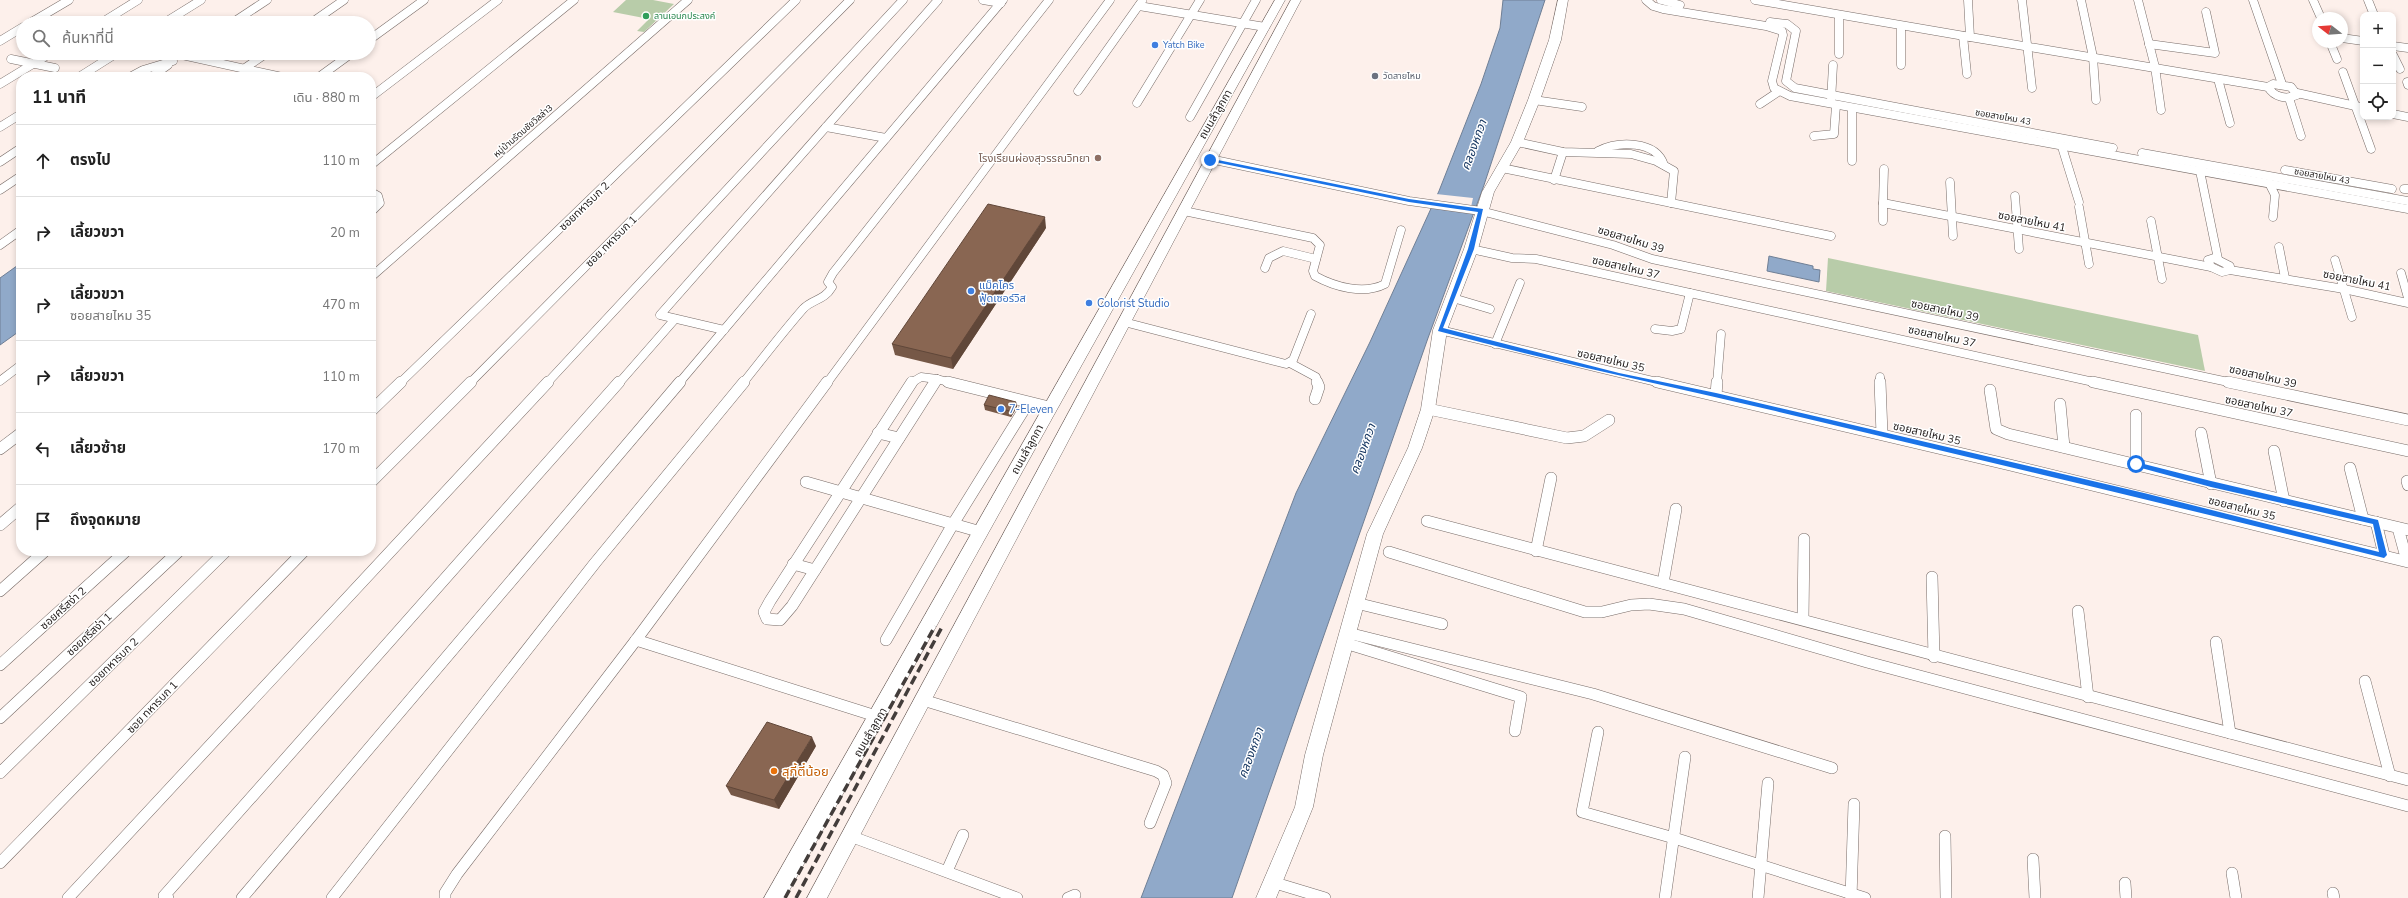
<!DOCTYPE html>
<html lang="th">
<head>
<meta charset="utf-8">
<style>
  :root { --surface:#fff; --page:#f6f6f6; --text:#222; --muted:#767676; --line:#e0e0e0 }
  body { margin:0; font-family:"Nunito Sans","Noto Sans Thai",sans-serif; background:var(--page); color:var(--text) }
  .controls { position:absolute; right:12px; top:12px; display:grid; overflow:hidden; border-radius:8px; box-shadow:0 2px 6px #0003 }
  .controls button { width:36px; height:36px; display:grid; place-items:center; padding:0; border:0; border-bottom:1px solid var(--line); background:var(--surface); color:var(--text); font:20px sans-serif }
  .compass { position:absolute; left:2312px; top:12px; width:36px; height:36px; border-radius:50%; background:var(--surface); box-shadow:0 2px 6px #0003; rotate:287deg }
  .stop { position:absolute; width:12px; height:12px; margin:-9px; border:3px solid #1a73e8; border-radius:50%; background:#fff }
  .stop.end { background:#1a73e8; border-color:#fff; box-shadow:0 1px 4px #0008 }
  .list { margin:0; padding:0; list-style:none }
  h2 { display:flex; justify-content:space-between; align-items:center; height:52px; margin:0; padding:0 16px; font-size:17px }
  h2 small { font-size:13px; font-weight:400; color:var(--muted) }
  .list li { display:grid; grid-template-columns:26px 1fr auto; gap:12px; align-items:center; box-sizing:border-box; height:72px; padding:0 16px; border-top:1px solid var(--line) }
  .list b { display:block; font-size:15px; white-space:nowrap }
  .list p { margin:0; font-size:13px; white-space:nowrap; color:var(--muted) }
  .list em { font-size:13px; font-style:normal; color:var(--muted) }
  .icon { flex:none; width:22px; height:22px; fill:none; stroke:currentColor; stroke-width:2; stroke-linecap:round; stroke-linejoin:round }
  .map { position:relative; flex:none; width:2408px; height:898px; overflow:hidden }
  .search { position:absolute; background:var(--surface); box-shadow:0 2px 6px #0003; left:16px; top:16px; width:360px; height:44px; display:flex; align-items:center; gap:10px; box-sizing:border-box; padding:0 14px; border-radius:22px; color:var(--muted); font-size:15px }
  .panel { position:absolute; background:var(--surface); box-shadow:0 2px 6px #0003; left:16px; top:72px; width:360px; height:484px; border-radius:16px }
  .map>svg:first-child { display:block }
  .green { fill:#b8cca9 }
  .water { fill:#90a9c9; stroke:#6f7f95 }
  .pier { fill:#fdf0eb }
  .lines { fill:none; stroke-linecap:round; stroke-linejoin:round }
  .street-far1-casing { stroke:#786c68; stroke-width:9 }
  .street-casing { stroke:#786c68; stroke-width:12 }
  .secondary-casing { stroke:#786c68; stroke-width:1 }
  .street-far1 { stroke:#fff; stroke-width:8 }
  .street { stroke:#fff; stroke-width:11 }
  .secondary { fill:#fff; fill-rule:evenodd }
  .rail { stroke:#433d3b; stroke-width:3.5; stroke-dasharray:9 4.5; stroke-linecap:butt }
  .wall { fill:#765847 }
  .shaded-wall { fill:#604739 }
  .building { fill:#896652; stroke:#604739 }
  .route { fill:#1a73e8 }
  .leisure-dot { fill:#2e9e5b; stroke:#fff; stroke-width:1.5 }
  .shop-dot { fill:#3f7fe0; stroke:#fff; stroke-width:1.5 }
  .worship-dot { fill:#6b7280; stroke:#fff; stroke-width:1.5 }
  .education-dot { fill:#8d6e63; stroke:#fff; stroke-width:1.5 }
  .food-dot { fill:#e8710a; stroke:#fff; stroke-width:1.5 }
  .labels { text-anchor:middle; stroke-width:3; stroke-linejoin:round; paint-order:stroke }
  .far-leisure-label { font-size:9px; fill:#27864d; stroke:#fff; text-anchor:start }
  .far-shop-label { font-size:9px; fill:#366cbe; stroke:#fff; text-anchor:start }
  .far-worship-label { font-size:9px; fill:#5b616d; stroke:#fff; text-anchor:start }
  .far-street-label { font-size:9px; fill:#231e1d; stroke:#fff }
  .street-label { font-size:11px; fill:#231e1d; stroke:#fff }
  .education-label { font-size:11px; fill:#785e54; stroke:#fff; text-anchor:end }
  .shop-label { font-size:11px; fill:#366cbe; stroke:#fff; text-anchor:start }
  .water-label { font-size:12px; font-style:italic; fill:#153661; stroke:#fff }
  .near-food-label { font-size:13px; fill:#c56008; stroke:#fff; text-anchor:start }
</style>
</head>
<body>
<div class="map">
<svg width="2408" height="898" viewBox="0 0 2408 898">
  <rect width="100%" height="100%" fill="#fdf0eb"/>
  <g class="green">
    <path d="M626,0H653L674,4L644,32L637,31L649,19L613,12Z"/>
    <path d="M1828,258L2198,335L2205,371L1826,291Z"/>
  </g>
  <g class="water">
    <path d="M1503,0H1545L1484,185L1428,338L1232,898H1141L1296,493L1370,342L1439,191L1481,84L1500,28Z"/>
    <path d="M1769,256L1813,266V269L1820,270L1819,282L1767,271Z"/>
    <path d="M21,263V330L0,345V278Z"/>
  </g>
  <path class="pier" d="M1436,194L1473,198L1471,207L1432,202Z"/>
  <g class="lines">
    <g class="street-far1-casing">
      <g id="street-far1">
        <path d="M983,0L1001,3"/>
        <path d="M1646,0L1653,6L1663,9L1766,26L1782,31L1783,35L1772,81L1774,88L1790,96L2408,209"/>
        <path d="M1661,0L1680,5"/>
        <path d="M1755,0L1970,37"/>
        <path d="M1968,0L1970,37L2268,87"/>
        <path d="M2022,0L2032,88"/>
        <path d="M2081,0L2093,57L2096,100"/>
        <path d="M2138,0L2155,67L2161,110"/>
        <path d="M2253,0L2282,84"/>
        <path d="M2313,0L2321,18"/>
        <path d="M2368,0L2374,15"/>
        <path d="M1139,6L1265,27"/>
        <path d="M1839,15V54"/>
        <path d="M1770,22L1787,24L1796,31L1786,81L1795,88L2113,148"/>
        <path d="M30,23L69,0"/>
        <path d="M101,23L138,0"/>
        <path d="M164,23L201,0"/>
        <path d="M232,23L267,0"/>
        <path d="M311,23L344,0"/>
        <path d="M1901,26V65"/>
        <path d="M1963,36L1967,74"/>
        <path d="M2342,38L2363,41"/>
        <path d="M369,40L424,0"/>
        <path d="M0,41L23,27"/>
        <path d="M2330,42L2337,59"/>
        <path d="M2149,44L2215,53L2206,12"/>
        <path d="M2393,46L2408,48"/>
        <path d="M182,55L282,77"/>
        <path d="M2393,55L2400,69"/>
        <path d="M11,59L55,68"/>
        <path d="M245,68L267,53"/>
        <path d="M2343,72L2371,149"/>
        <path d="M79,77L117,53"/>
        <path d="M130,77L143,70L173,61"/>
        <path d="M151,77L168,65"/>
        <path d="M319,77L352,53"/>
        <path d="M2218,79L2230,123"/>
        <path d="M2407,82L2408,85"/>
        <path d="M0,84L51,53"/>
        <path d="M2273,84L2291,87L2297,95C2286,100 2274,97 2268,87Z"/>
        <path d="M1078,91L1142,1"/>
        <path d="M2297,93L2360,107"/>
        <path d="M371,97L498,0"/>
        <path d="M2289,98L2301,136"/>
        <path d="M1534,100L1582,107"/>
        <path d="M1831,101L1833,65"/>
        <path d="M1137,103L1200,0"/>
        <path d="M1760,104L1778,92"/>
        <path d="M1852,108V161"/>
        <path d="M2393,114L2408,117"/>
        <path d="M1190,117L1256,0"/>
        <path d="M0,127L21,114"/>
        <path d="M826,127L886,138"/>
        <path d="M1814,136L1834,134L1836,105"/>
        <path d="M1517,142L1563,152L1631,154L1656,161L1674,171L1671,203"/>
        <path d="M2062,147L2079,202"/>
        <path d="M1598,151C1618,141 1656,140 1664,165"/>
        <path d="M2142,153L2408,201"/>
        <path d="M1210,159L1409,201L1481,211L1613,245L1652,259L2233,383"/>
        <path d="M0,162L21,148"/>
        <path d="M371,165L574,0"/>
        <path d="M1502,168L1831,236"/>
        <path d="M1884,169L1883,203L2211,267"/>
        <path d="M2285,170L2392,189"/>
        <path d="M2200,171L2218,259"/>
        <path d="M1554,180L1563,152"/>
        <path d="M1950,182L1953,236"/>
        <path d="M2269,183L2275,195L2273,217"/>
        <path d="M2404,189H2408"/>
        <path d="M0,190L21,176"/>
        <path d="M371,192L378,196L380,203L371,212"/>
        <path d="M2015,196L2019,249"/>
        <path d="M1883,203V221"/>
        <path d="M2079,207L2089,264"/>
        <path d="M1184,211L1313,238L1320,245L1313,271L1315,276C1335,287 1364,295 1385,284L1401,230"/>
        <path d="M2151,221L2162,279"/>
        <path d="M0,245L21,230"/>
        <path d="M2279,247L2285,278"/>
        <path d="M1471,249L1512,258L1536,259L2098,383"/>
        <path d="M2214,258L2230,266V270L2222,272L2211,267L2208,260Z"/>
        <path d="M2335,260L2352,317"/>
        <path d="M1265,268L1269,258L1283,251L1316,259"/>
        <path d="M2230,270L2344,289L2408,303"/>
        <path d="M2401,273L2408,298"/>
        <path d="M371,277L688,0"/>
        <path d="M1453,298L1490,309"/>
        <path d="M1124,322L1286,364L1293,360L1311,314"/>
        <path d="M1655,329L1672,331L1681,329L1690,293"/>
        <path d="M724,330L660,315L938,0"/>
        <path d="M1440,330L1661,383"/>
        <path d="M1495,344L1520,283"/>
        <path d="M1290,363L1316,377L1318,383"/>
        <path d="M1880,377V383"/>
        <path d="M937,379L952,383"/>
        <path d="M0,381L21,365"/>
        <path d="M400,383L796,0"/>
        <path d="M470,383L850,0"/>
        <path d="M547,383L903,0"/>
        <path d="M619,383L675,319"/>
        <path d="M679,383L1003,0"/>
        <path d="M743,383C763,358 782,333 803,309C812,299 824,301 832,287L828,282L833,273L1049,0"/>
        <path d="M827,383L1110,0"/>
        <path d="M911,383L921,377L937,379"/>
        <path d="M935,383L937,379"/>
        <path d="M1717,383L1721,334"/>
      </g>
    </g>
    <g class="street-casing">
      <g id="street">
        <path d="M912,382L770,601L764,612L767,619L780,620L792,606L935,382"/>
        <path d="M948,382L1049,407"/>
        <path d="M1657,382L2010,465L2408,562"/>
        <path d="M1880,382L1882,434"/>
        <path d="M2093,382L2408,451"/>
        <path d="M2228,382L2408,420"/>
        <path d="M1990,390L1996,429L2008,434L2408,530"/>
        <path d="M1716,395L1717,382"/>
        <path d="M1315,399L1319,387L1317,382"/>
        <path d="M2060,404L2064,447"/>
        <path d="M1428,409L1567,438L1584,436L1609,420"/>
        <path d="M371,411L401,382"/>
        <path d="M2136,415V464"/>
        <path d="M878,433L899,438"/>
        <path d="M2201,433L2211,484"/>
        <path d="M0,449L21,433"/>
        <path d="M2274,451L2284,501"/>
        <path d="M2350,468L2363,519"/>
        <path d="M2407,481L2408,485"/>
        <path d="M371,482L471,382"/>
        <path d="M806,482L981,532"/>
        <path d="M1427,521L2408,780"/>
        <path d="M2376,522L2384,555"/>
        <path d="M0,525L21,507"/>
        <path d="M2398,528L2407,561"/>
        <path d="M1536,551L1551,478"/>
        <path d="M1389,552L1585,612H1602L1631,605L1649,604L1684,609L1867,662L2408,806"/>
        <path d="M793,564L815,570"/>
        <path d="M1932,577L1934,657"/>
        <path d="M1663,583L1676,509"/>
        <path d="M0,591L45,551"/>
        <path d="M1356,603L1442,624"/>
        <path d="M2078,611L2088,697"/>
        <path d="M1803,619L1804,539"/>
        <path d="M1348,633L1593,694L1832,768"/>
        <path d="M636,640L879,717"/>
        <path d="M886,640L953,524L1028,403"/>
        <path d="M2216,642L2230,733"/>
        <path d="M1345,643L1521,697L1515,731"/>
        <path d="M0,665L126,551"/>
        <path d="M2365,681L2390,776"/>
        <path d="M923,700L1156,771L1163,775L1166,783L1150,823"/>
        <path d="M0,718L179,551"/>
        <path d="M1598,732L1582,812L1674,838L1865,898"/>
        <path d="M0,773L226,551"/>
        <path d="M850,836L1017,898"/>
        <path d="M1945,836L1946,898"/>
        <path d="M2033,859L2035,898"/>
        <path d="M0,863L304,551"/>
        <path d="M947,871L963,835"/>
        <path d="M2232,873L2236,898"/>
        <path d="M1272,882L1325,898"/>
        <path d="M2125,883L2126,898"/>
        <path d="M2333,893L2334,898"/>
        <path d="M68,898L548,382"/>
        <path d="M168,898L164,896L619,382"/>
        <path d="M242,898L680,382"/>
        <path d="M332,898L595,563L744,382"/>
        <path d="M445,898V893L457,874L636,640L827,382"/>
        <path d="M1068,898L1075,895"/>
        <path d="M1665,898L1685,757"/>
        <path d="M1758,898L1768,783"/>
        <path d="M1851,898L1854,804"/>
      </g>
    </g>
    <g class="secondary-casing">
      <g id="secondary">
        <path d="M1275,0H1285L785,898H764Z"/>
        <path d="M1291,0H1301L827,898H807Z"/>
        <path d="M1558,0H1568L1561,40L1540,100L1523,142L1494,192L1478,249L1447,330L1435,409L1422,448L1383,534L1323,755L1313,807L1276,898H1256L1295,807L1305,755L1367,534L1408,448L1421,409L1433,330L1464,249L1482,192L1511,142L1528,100L1549,40Z"/>
      </g>
    </g>
    <use href="#street-far1" class="street-far1"/>
    <use href="#street" class="street"/>
    <use href="#secondary" class="secondary"/>
    <g class="rail">
      <path d="M785,898L935,626"/>
      <path d="M796,898L942,627"/>
    </g>
  </g>
  <g class="wall">
    <path d="M1046,228L953,369L895,355L892,344Z"/>
    <path d="M1016,402L1017,407L1011,417L985,410L984,405Z"/>
    <path d="M816,746L779,809L731,795L726,786Z"/>
  </g>
  <g class="shaded-wall">
    <path d="M1045,217L1046,228L953,369L951,358Z"/>
    <path d="M1016,402L1017,407L1011,417L1010,411Z"/>
    <path d="M812,737L816,746L779,809L774,800Z"/>
  </g>
  <g class="building">
    <path d="M988,204L1045,217L951,358L892,344Z"/>
    <path d="M989,395L1016,402L1010,411L984,405Z"/>
    <path d="M767,722L812,737L774,800L726,786Z"/>
  </g>
  <path class="route" d="M1208,158L1409,199L1483,209L1474,249L1443,328L1619,373L1716,393L2144,493L2379,552L2373,524L2211,487L2134,466V462H2136L2211,481L2378,520L2387,555L2384,558C2180,507 1975,459 1771,410C1660,384 1548,361 1438,331L1468,249L1478,212L1409,202L1210,161Z"/>
  <circle class="leisure-dot" cx="646" cy="16" r="4"/>
  <g class="shop-dot">
    <circle cx="1155" cy="45" r="4"/>
    <circle cx="971" cy="291" r="4"/>
    <circle cx="1089" cy="303" r="4"/>
    <circle cx="1001" cy="409" r="4"/>
  </g>
  <circle class="worship-dot" cx="1375" cy="76" r="4"/>
  <circle class="education-dot" cx="1098" cy="158" r="4"/>
  <circle class="food-dot" cx="774" cy="771" r="4"/>
  <g class="labels">
    <g class="far-leisure-label">
      <text x="654" y="19">ลานเอนกประสงค์</text>
    </g>
    <g class="far-shop-label">
      <text x="1163" y="48">Yatch Bike</text>
    </g>
    <g class="far-worship-label">
      <text x="1383" y="79">วัดสายไหม</text>
    </g>
    <g class="far-street-label">
      <text transform="translate(2003 117) rotate(10)" y="3">ซอยสายไหม 43</text>
      <text transform="translate(523 131) rotate(-41)" y="3">หมู่บ้านรัตนชัยวิลล่า3</text>
      <text transform="translate(2322 176) rotate(10)" y="3">ซอยสายไหม 43</text>
    </g>
    <g class="street-label">
      <text transform="translate(1215 114) rotate(-60)" y="4">ถนนลำลูกกา</text>
      <text transform="translate(584 206) rotate(-44)" y="4">ซอยทหารบก 2</text>
      <text transform="translate(2032 221) rotate(11)" y="4">ซอยสายไหม 41</text>
      <text transform="translate(1631 239) rotate(17)" y="4">ซอยสายไหม 39</text>
      <text transform="translate(611 241) rotate(-45)" y="4">ซอย ทหารบก 1</text>
      <text transform="translate(1626 267) rotate(13)" y="4">ซอยสายไหม 37</text>
      <text transform="translate(2357 280) rotate(11)" y="4">ซอยสายไหม 41</text>
      <text transform="translate(1945 310) rotate(12)" y="4">ซอยสายไหม 39</text>
      <text transform="translate(1942 336) rotate(12)" y="4">ซอยสายไหม 37</text>
      <text transform="translate(1611 360) rotate(13)" y="4">ซอยสายไหม 35</text>
      <text transform="translate(2263 376) rotate(13)" y="4">ซอยสายไหม 39</text>
      <text transform="translate(2259 406) rotate(12)" y="4">ซอยสายไหม 37</text>
      <text transform="translate(1927 433) rotate(13)" y="4">ซอยสายไหม 35</text>
      <text transform="translate(1027 449) rotate(-61)" y="4">ถนนลำลูกกา</text>
      <text transform="translate(2242 508) rotate(14)" y="4">ซอยสายไหม 35</text>
      <text transform="translate(63 608) rotate(-42)" y="4">ซอยศรีสง่า 2</text>
      <text transform="translate(89 634) rotate(-43)" y="4">ซอยศรีสง่า 1</text>
      <text transform="translate(113 662) rotate(-44)" y="4">ซอยทหารบก 2</text>
      <text transform="translate(152 707) rotate(-46)" y="4">ซอย ทหารบก 1</text>
      <text transform="translate(870 732) rotate(-60)" y="4">ถนนลำลูกกา</text>
    </g>
    <g class="education-label">
      <text x="1090" y="162">โรงเรียนผ่องสุวรรณวิทยา</text>
    </g>
    <g class="shop-label">
      <text x="979" y="289">แม็คโคร<tspan x="979" dy="13">ฟู้ดเซอร์วิส</tspan></text>
      <text x="1097" y="307">Colorist Studio</text>
      <text x="1009" y="413">7-Eleven</text>
    </g>
    <g class="water-label">
      <text transform="translate(1474 145) rotate(-70)" y="4">คลองหกวา</text>
      <text transform="translate(1363 449) rotate(-70)" y="4">คลองหกวา</text>
      <text transform="translate(1251 753) rotate(-70)" y="4">คลองหกวา</text>
    </g>
    <g class="near-food-label">
      <text x="782" y="776">สุกี้ตี๋น้อย</text>
    </g>
  </g>
</svg>
<div class="controls">
<button>+</button>
<button>−</button>
<button><svg class="icon" aria-label="locate" viewBox="0 0 24 24"><circle cx="12" cy="12" r="6"/><path d="M12 2v4M12 18v4M2 12h4M18 12h4"/></svg></button>
</div>
<svg class="compass" viewBox="-18 -18 36 36"><path d="M0-13l5 13h-10z" fill="#e53935"/><path d="M0 13l5-13h-10z" fill="#767676"/></svg>
<div class="stop" style="left:2136px;top:464px"></div>
<div class="stop end" style="left:1210px;top:160px"></div>
<div class="search"><svg class="icon" aria-label="search" viewBox="0 0 24 24"><circle cx="10" cy="10" r="6"/><path d="M15 15l6 6"/></svg>ค้นหาที่นี่</div>
<section class="panel">
<h2>11 นาที<small>เดิน · 880 m</small></h2>
<ul class="list">
<li><svg class="icon" aria-label="ahead" viewBox="0 0 24 24"><path d="M12 20V5M6 11l6-6 6 6"/></svg><div><b>ตรงไป</b></div><em>110 m</em></li>
<li><svg class="icon" aria-label="right" viewBox="0 0 24 24"><path d="M7 20v-9h11M14 6l5 5-5 5"/></svg><div><b>เลี้ยวขวา</b></div><em>20 m</em></li>
<li><svg class="icon" aria-label="right" viewBox="0 0 24 24"><path d="M7 20v-9h11M14 6l5 5-5 5"/></svg><div><b>เลี้ยวขวา</b><p>ซอยสายไหม 35</p></div><em>470 m</em></li>
<li><svg class="icon" aria-label="right" viewBox="0 0 24 24"><path d="M7 20v-9h11M14 6l5 5-5 5"/></svg><div><b>เลี้ยวขวา</b></div><em>110 m</em></li>
<li><svg class="icon" aria-label="left" viewBox="0 0 24 24"><path d="M17 20v-9H6M10 6l-5 5 5 5"/></svg><div><b>เลี้ยวซ้าย</b></div><em>170 m</em></li>
<li><svg class="icon" aria-label="arrive" viewBox="0 0 24 24"><path d="M6 21V4h12l-3 4 3 4H6"/></svg><div><b>ถึงจุดหมาย</b></div></li>
</ul>
</section>
</div>
</body>
</html>
